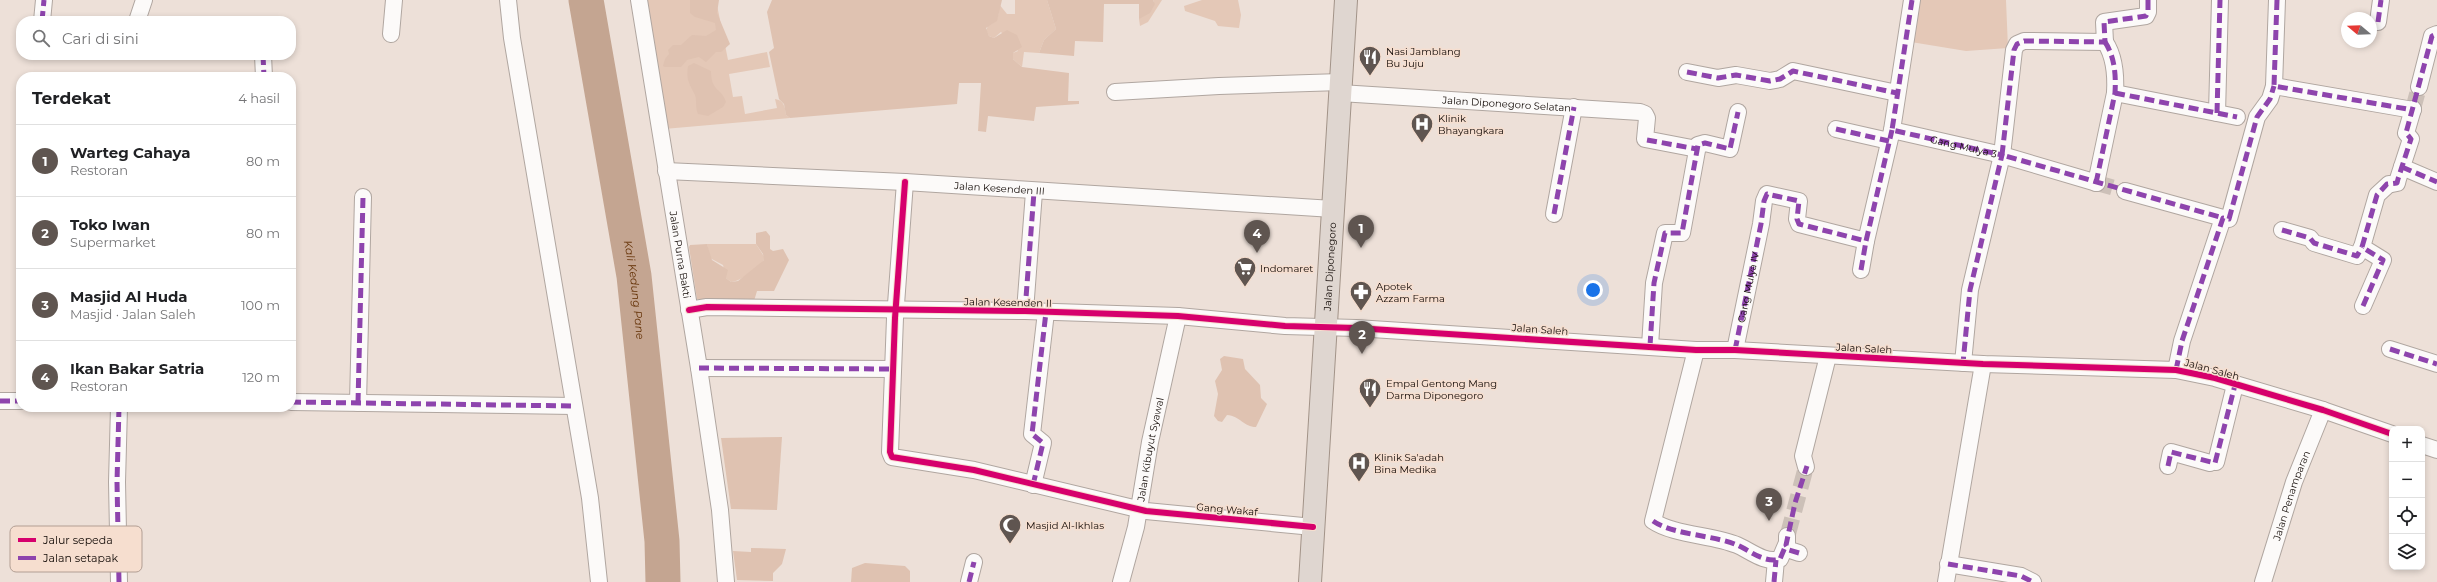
<!DOCTYPE html>
<html lang="id">
<head>
<meta charset="utf-8">
<style>
  :root { --surface:#fff; --page:#f6f6f6; --text:#202124; --muted:#757577; --line:#e0e0e0; --accent:#5f5550 }
  body { margin:0; font-family:Montserrat,sans-serif; background:var(--page); color:var(--text) }
  .controls { position:absolute; right:12px; bottom:12px; display:grid; overflow:hidden; border-radius:8px; box-shadow:0 2px 6px #0003 }
  .controls button { width:36px; height:36px; display:grid; place-items:center; padding:0; border:0; border-bottom:1px solid var(--line); background:var(--surface); color:var(--text); font:20px sans-serif }
  .compass { position:absolute; left:2341px; top:12px; width:36px; height:36px; border-radius:50%; background:var(--surface); box-shadow:0 2px 6px #0003; rotate:289deg }
  .you { position:absolute; left:1593px; top:290px; width:14px; height:14px; margin:-10px; border:3px solid #fff; border-radius:50%; background:#1a73e8; box-shadow:0 0 0 6px #1a73e833 }
  .badge { display:grid; place-items:center; width:26px; height:26px; border-radius:50%; background:var(--accent); color:#fff; font-size:13px; font-weight:700 }
  .pin { position:absolute; translate:-50% -33px; filter:drop-shadow(0 1px 2px #0008) }
  .pin::after { content:''; position:absolute; top:21px; width:14px; height:12px; background:inherit; clip-path:polygon(0 0,100% 0,50% 100%) }
  .list { margin:0; padding:0; list-style:none }
  h2 { display:flex; justify-content:space-between; align-items:center; height:52px; margin:0; padding:0 16px; font-size:17px }
  h2 small { font-size:13px; font-weight:400; color:var(--muted) }
  .list li { display:grid; grid-template-columns:26px 1fr auto; gap:12px; align-items:center; box-sizing:border-box; height:72px; padding:0 16px; border-top:1px solid var(--line) }
  .list b { display:block; font-size:15px; white-space:nowrap }
  .list p { margin:0; font-size:13px; white-space:nowrap; color:var(--muted) }
  .list em { font-size:13px; font-style:normal; color:var(--muted) }
  .icon { flex:none; width:22px; height:22px; fill:none; stroke:currentColor; stroke-width:2; stroke-linecap:round; stroke-linejoin:round }
  .map { position:relative; flex:none; width:2437px; height:582px; overflow:hidden }
  .search { position:absolute; background:var(--surface); box-shadow:0 2px 6px #0003; left:16px; top:16px; width:280px; height:44px; display:flex; align-items:center; gap:10px; box-sizing:border-box; padding:0 14px; border-radius:16px; color:var(--muted); font-size:15px }
  .panel { position:absolute; background:var(--surface); box-shadow:0 2px 6px #0003; left:16px; top:72px; width:280px; height:340px; border-radius:16px }
  .map>svg:first-child { display:block }
  .green { fill:#e4c8b7 }
  .forest { fill:#dfc2b1 }
  .lines { fill:none; stroke-linecap:round; stroke-linejoin:round }
  .river { stroke:#c4a591; stroke-width:35 }
  .minor-tunnel { stroke:#ccc0b8; stroke-width:16; stroke-dasharray:16 8; stroke-linecap:butt }
  .minor-casing { stroke:#b0a6a0; stroke-width:18 }
  .trunk-casing { stroke:#a29388; stroke-width:24 }
  .minor { stroke:#fcfaf9; stroke-width:16 }
  .trunk { stroke:#dfd6d0; stroke-width:22 }
  .quiet { stroke:#8e44ad; stroke-width:5; stroke-dasharray:10 5; stroke-linecap:butt }
  .cycleway-casing { stroke:#f6decf; stroke-width:8 }
  .cycleway { stroke:#d6006c; stroke-width:6 }
  .labels { text-anchor:middle; stroke-width:3; stroke-linejoin:round; paint-order:stroke }
  .poi-label { font-size:10px; fill:#120a06; stroke:#f6decf; text-anchor:start }
  .street-label { font-size:10px; fill:#120a06; stroke:#f6decf }
  .water-label { font-size:11px; font-style:italic; fill:#612e02; stroke:#f6decf }
  .key { fill:#f6decf; stroke:#b29e93; stroke-width:1 }
  .key-label { font-size:11px; fill:#120a06 }
</style>
</head>
<body>
<div class="map">
<svg width="2437" height="582" viewBox="0 0 2437 582">
  <rect width="100%" height="100%" fill="#ede0d8"/>
  <g class="green">
    <path d="M644,0H716L728,60L767,52L770,67L729,74L733,97L742,96L745,114L777,108L775,99C784,100 785,107 786,115L790,118L664,129Z"/>
    <path d="M1015,0H1047L1056,29L1044,40L1039,53L1024,52L1022,67L1013,59V53L1018,51L1001,32L994,38L989,36L986,30L988,26C998,22 999,15 999,4L1007,14H1015Z"/>
    <path d="M1153,0H1162L1148,22L1140,26L1139,19L1154,2Z"/>
    <path d="M1202,0H1238L1241,15L1239,28L1218,26L1215,21L1185,11L1184,6Z"/>
    <path d="M1917,0H2006L2008,48L1966,51L1911,42Z"/>
    <path d="M707,244H756L765,258C760,268 741,281 731,282L726,278L723,265L710,258Z"/>
  </g>
  <g class="forest">
    <path d="M690,0H719L717,13L730,44L721,52H716L706,62L699,57L687,60L681,67H665L663,66L665,59L669,54L668,50L673,45H681L692,35L706,36L716,30L715,23L695,17L690,13Z"/>
    <path d="M772,0H1002L997,21L986,28L989,36L994,38L1007,30L1017,35L1022,47L1013,53V59L1022,67L1069,73L1068,101H1079V104L1036,107L1034,121L988,116L986,132L978,131L981,83H959L957,104L790,118L786,115L784,104L779,99L769,52L774,48L767,12Z"/>
    <path d="M1047,0H1153L1155,4L1150,13L1139,19V4H1104L1103,42L1075,41L1074,56L1039,53L1044,40L1056,29Z"/>
    <path d="M694,63L711,71C711,92 722,88 726,102L723,107L708,116L698,114C695,107 697,100 695,95C689,83 686,80 688,66Z"/>
    <path d="M766,231L770,236V249L773,251L783,249L789,260L774,291H757L754,301L697,299L689,247L690,245L707,244L712,260L728,270L726,278L731,282L738,281L764,260L763,254L756,244V233Z"/>
    <path d="M1224,356L1243,359L1245,369L1260,385L1261,398L1267,404L1256,427C1244,427 1240,416 1227,415L1222,422L1218,421L1214,416L1218,394L1215,381L1222,370L1220,359Z"/>
    <path d="M782,437L777,510L731,509L721,438Z"/>
    <path d="M751,548L786,549L782,564L773,573V581L737,580L733,551L751,552Z"/>
    <path d="M865,563L905,566L910,571V582H851L852,568Z"/>
  </g>
  <g class="lines">
    <path class="river" id="s1" d="M586,0L634,276L662,541L663,582"/>
    <g class="minor-tunnel">
      <path d="M2413,109L2419,87"/>
      <path d="M2097,183L2125,191"/>
      <path d="M1788,534L1806,467"/>
    </g>
    <g class="minor-casing">
      <g id="minor">
        <path d="M508,0L512,38L590,498L599,582"/>
        <path id="s2" d="M639,0L699,368L720,510L726,582"/>
        <path d="M1912,0L1892,130L2002,155L1970,290L1963,363"/>
        <path d="M2277,0L2274,86L2413,110"/>
        <path d="M42,21L44,0"/>
        <path d="M137,21L144,0"/>
        <path d="M2378,22L2381,0"/>
        <path d="M391,34L394,0"/>
        <path d="M263,55L264,77"/>
        <path d="M1687,72L1718,78L1736,75L1770,81L1780,79L1793,71L1897,93"/>
        <path d="M2419,87L2432,36L2437,34"/>
        <path d="M1115,92L1219,86L1341,82"/>
        <path id="s3" d="M1340,93L1640,112L1645,114L1647,118L1645,139L1697,149"/>
        <path d="M2115,93L2237,117"/>
        <path d="M2217,113L2220,0"/>
        <path d="M1836,129L1889,141"/>
        <path d="M2402,167L2437,182"/>
        <path id="s4" d="M666,171L905,182L1333,209"/>
        <path d="M905,182L895,318L890,452L892,457L974,470L1146,511L1313,527"/>
        <path d="M2096,183L2115,93C2116,76 2115,57 2105,42"/>
        <path d="M2097,183L2002,155L2014,50L2017,44L2024,41L2105,42L2104,22L2146,16L2148,12V0"/>
        <path d="M2392,184L2397,183L2398,179L2411,139L2406,133L2413,109"/>
        <path d="M2125,191L2223,218"/>
        <path d="M1554,214L1574,107"/>
        <path d="M2282,230L2310,238L2314,243L2357,256L2362,247"/>
        <path d="M1861,270L1866,241"/>
        <path d="M2363,306L2383,260L2362,247L2377,195L2389,184"/>
        <path d="M689,310L707,307L1025,311L1178,316L1285,326L1356,328L1696,350H1735L1983,364L2176,370L2215,378L2323,410L2392,434"/>
        <path d="M1025,311L1034,192"/>
        <path d="M1650,346L1654,283L1665,233H1682L1698,145L1705,143L1730,149L1738,112"/>
        <path d="M2390,349L2437,364"/>
        <path d="M1696,350L1653,521C1673,535 1714,535 1737,545C1749,550 1765,564 1780,559L1786,545"/>
        <path d="M1735,350L1761,224L1764,201L1767,194L1799,201L1797,219L1799,224L1866,241L1892,130"/>
        <path d="M699,368L893,369"/>
        <path d="M2176,370L2182,341L2223,218L2229,219L2257,117L2270,99L2274,86"/>
        <path d="M0,401H21"/>
        <path d="M291,402L574,406"/>
        <path d="M358,403L363,197"/>
        <path d="M2422,445L2437,450"/>
        <path d="M2216,462L2235,385"/>
        <path d="M2168,466L2171,452L2210,463"/>
        <path d="M1806,467L1803,456L1828,356"/>
        <path d="M1033,485L1043,443L1032,434L1046,312"/>
        <path d="M1787,536V549L1799,553"/>
        <path d="M1948,564L2021,576L2033,582"/>
        <path d="M119,582L117,482L119,407"/>
        <path d="M969,582L974,562"/>
        <path id="s5" d="M1121,582L1136,527L1150,442L1178,316"/>
        <path d="M1774,582L1776,560"/>
        <path d="M1946,582L1983,364"/>
        <path id="s6" d="M2263,582L2294,482L2323,410"/>
      </g>
    </g>
    <g class="trunk-casing">
      <g id="trunk">
        <path id="s7" d="M1310,582L1346,0"/>
      </g>
    </g>
    <use href="#minor" class="minor"/>
    <use href="#trunk" class="trunk"/>
    <g class="quiet">
      <path id="s8" d="M1912,0L1892,130L2002,155L1970,290L1963,363"/>
      <path d="M2148,0V12L2146,16L2104,22L2105,42L2024,41L2017,44L2014,50L2002,155L2223,218"/>
      <path d="M2277,0L2274,86L2413,110"/>
      <path d="M42,21L44,0"/>
      <path d="M2378,22L2381,0"/>
      <path d="M263,55L264,77"/>
      <path d="M1687,72L1718,78L1736,75L1770,81L1780,79L1793,71L1897,93"/>
      <path d="M2115,93L2237,117"/>
      <path d="M2217,113L2220,0"/>
      <path d="M1836,129L1889,141"/>
      <path d="M1647,140L1697,149"/>
      <path d="M2402,167L2437,182"/>
      <path d="M2096,183L2115,93C2116,76 2115,57 2105,42"/>
      <path d="M1554,214L1574,107"/>
      <path d="M2282,230L2310,238L2314,243L2357,256L2362,247"/>
      <path d="M1861,270L1866,241"/>
      <path d="M2363,306L2383,260L2362,247L2377,195L2387,184L2397,183L2398,179L2411,139L2406,133L2432,36L2437,34"/>
      <path d="M1025,311L1034,192"/>
      <path d="M1650,346L1654,283L1665,233H1682L1698,145L1705,143L1730,149L1738,112"/>
      <path d="M2390,349L2437,364"/>
      <path id="s9" d="M1735,350L1761,224L1764,201L1767,194L1799,201L1797,219L1799,224L1866,241L1892,130"/>
      <path d="M699,368L893,369"/>
      <path d="M2176,370L2182,341L2223,218L2229,219L2257,117L2270,99L2274,86"/>
      <path d="M0,401H21"/>
      <path d="M291,402L574,406"/>
      <path d="M358,403L363,197"/>
      <path d="M2168,466L2171,452L2215,463L2235,385"/>
      <path d="M1033,485L1043,443L1032,434L1046,312"/>
      <path d="M1653,521C1673,535 1714,535 1737,545C1749,550 1765,564 1780,559L1786,545"/>
      <path d="M1799,553L1789,550L1786,545L1795,503L1807,466"/>
      <path d="M1948,564L2021,576L2033,582"/>
      <path d="M119,582L117,482L119,407"/>
      <path d="M969,582L974,562"/>
      <path d="M1774,582L1776,560"/>
    </g>
    <g class="cycleway-casing">
      <g id="cycleway">
        <path d="M905,182L895,318L890,452L892,457L974,470L1146,511L1313,527"/>
        <path d="M689,310L707,307L1025,311L1178,316L1285,326L1356,328L1696,350H1735L1983,364L2176,370L2215,378L2323,410L2392,434"/>
      </g>
    </g>
    <use href="#cycleway" class="cycleway"/>
  </g>
  <defs>
    <g id="restaurant-pin" transform="scale(1.15)"><path d="M0 17L-7.5 6A9.5 9.5 0 1 1 7.5 6Z" fill="#5f5550" stroke="#f6decf"/><path d="M-5-6h1v4h1v-4h1v4h1v-4h1v5L-1.5 .5V6h-2V.5L-5-1ZM5-6V6H3V1.5H1.5Q1.5-4 5-6Z" fill="#fff"/></g>
    <g id="hospital-pin" transform="scale(1.15)"><path d="M0 17L-7.5 6A9.5 9.5 0 1 1 7.5 6Z" fill="#5f5550" stroke="#f6decf"/><path d="M-5-5h3v3.5h4V-5h3V5h-3V1.5h-4V5h-3Z" fill="#fff"/></g>
    <g id="supermarket-pin" transform="scale(1.15)"><path d="M0 17L-7.5 6A9.5 9.5 0 1 1 7.5 6Z" fill="#5f5550" stroke="#f6decf"/><path d="M-6-5.5h2.5l.6 2H6L4.5 2H-2.5L-4.4-4H-6ZM-1.5 3.2a1.3 1.3 0 1 0 .1 0ZM3 3.2a1.3 1.3 0 1 0 .1 0Z" fill="#fff"/></g>
    <g id="pharmacy-pin" transform="scale(1.15)"><path d="M0 17L-7.5 6A9.5 9.5 0 1 1 7.5 6Z" fill="#5f5550" stroke="#f6decf"/><path d="M-2-6h4v4h4v4h-4v4h-4v-4h-4v-4h4Z" fill="#fff"/></g>
    <g id="mosque-pin" transform="scale(1.15)"><path d="M0 17L-7.5 6A9.5 9.5 0 1 1 7.5 6Z" fill="#5f5550" stroke="#f6decf"/><path d="M3.5-4.9A6 6 0 1 0 3.5 4.9A5 5 0 1 1 3.5-4.9Z" fill="#fff"/></g>
  </defs>
  <g fill-rule="evenodd">
    <use href="#restaurant-pin" x="1370" y="57"/>
    <use href="#hospital-pin" x="1422" y="124"/>
    <use href="#supermarket-pin" x="1245" y="268"/>
    <use href="#pharmacy-pin" x="1361" y="292"/>
    <use href="#restaurant-pin" x="1370" y="389"/>
    <use href="#hospital-pin" x="1359" y="463"/>
    <use href="#mosque-pin" x="1010" y="525"/>
  </g>
  <g class="labels">
    <g class="poi-label">
      <text x="1386" y="55">Nasi Jamblang<tspan x="1386" dy="12">Bu Juju</tspan></text>
      <text x="1438" y="122">Klinik<tspan x="1438" dy="12">Bhayangkara</tspan></text>
      <text x="1260" y="272">Indomaret</text>
      <text x="1376" y="290">Apotek<tspan x="1376" dy="12">Azzam Farma</tspan></text>
      <text x="1386" y="387">Empal Gentong Mang<tspan x="1386" dy="12">Darma Diponegoro</tspan></text>
      <text x="1374" y="461">Klinik Sa'adah<tspan x="1374" dy="12">Bina Medika</tspan></text>
      <text x="1026" y="529">Masjid Al-Ikhlas</text>
    </g>
    <g class="street-label">
      <text dy="4" stroke="none"><textPath href="#s3" startOffset="167">Jalan Diponegoro Selatan</textPath></text>
      <text dy="4" stroke="none"><textPath href="#s8" startOffset="205">Gang Mulya 3</textPath></text>
      <text dy="4" stroke="none"><textPath href="#s4" startOffset="334">Jalan Kesenden III</textPath></text>
      <text dy="4" stroke="none"><textPath href="#s2" startOffset="258">Jalan Purna Bakti</textPath></text>
      <text dy="4" stroke="none"><textPath href="#s7" startOffset="316">Jalan Diponegoro</textPath></text>
      <text dy="4" stroke="none"><textPath href="#s9" startOffset="64">Gang Mulya IV</textPath></text>
      <text transform="translate(1008 302) rotate(1)" y="4">Jalan Kesenden II</text>
      <text transform="translate(1540 329) rotate(4)" y="4">Jalan Saleh</text>
      <text transform="translate(1864 348) rotate(3)" y="4">Jalan Saleh</text>
      <text transform="translate(2212 369) rotate(15)" y="4">Jalan Saleh</text>
      <text dy="4" stroke="none"><textPath href="#s5" startOffset="136">Jalan Kibuyut Syawal</textPath></text>
      <text dy="4" stroke="none"><textPath href="#s6" startOffset="91">Jalan Penamparan</textPath></text>
      <text transform="translate(1227 509) rotate(5)" y="4">Gang Wakaf</text>
    </g>
    <g class="water-label">
      <text dy="4" stroke="none"><textPath href="#s1" startOffset="294">Kali Kedung Pane</textPath></text>
    </g>
  </g>
  <rect x="10" y="526" width="132" height="46" rx="6" class="key"/>
  <rect x="18" y="538" width="18" height="4" fill="#d6006c"/>
  <rect x="18" y="556" width="18" height="4" fill="#8e44ad"/>
  <g class="key-label">
    <text x="43" y="544">Jalur sepeda</text>
    <text x="43" y="562">Jalan setapak</text>
  </g>
</svg>
<div class="controls">
<button>+</button>
<button>−</button>
<button><svg class="icon" aria-label="locate" viewBox="0 0 24 24"><circle cx="12" cy="12" r="6"/><path d="M12 2v4M12 18v4M2 12h4M18 12h4"/></svg></button>
<button><svg class="icon" aria-label="layers" viewBox="0 0 24 24"><path d="M12 4l9 5-9 5-9-5zM3 14l9 5 9-5"/></svg></button>
</div>
<svg class="compass" viewBox="-18 -18 36 36"><path d="M0-13l5 13h-10z" fill="#e53935"/><path d="M0 13l5-13h-10z" fill="#757577"/></svg>
<div class="you"></div>
<div class="pin badge" style="left:1361px;top:248px">1</div>
<div class="pin badge" style="left:1362px;top:354px">2</div>
<div class="pin badge" style="left:1769px;top:521px">3</div>
<div class="pin badge" style="left:1257px;top:253px">4</div>
<div class="search"><svg class="icon" aria-label="search" viewBox="0 0 24 24"><circle cx="10" cy="10" r="6"/><path d="M15 15l6 6"/></svg>Cari di sini</div>
<section class="panel">
<h2>Terdekat<small>4 hasil</small></h2>
<ul class="list">
<li><span class="badge">1</span><div><b>Warteg Cahaya</b><p>Restoran</p></div><em>80 m</em></li>
<li><span class="badge">2</span><div><b>Toko Iwan</b><p>Supermarket</p></div><em>80 m</em></li>
<li><span class="badge">3</span><div><b>Masjid Al Huda</b><p>Masjid · Jalan Saleh</p></div><em>100 m</em></li>
<li><span class="badge">4</span><div><b>Ikan Bakar Satria</b><p>Restoran</p></div><em>120 m</em></li>
</ul>
</section>
</div>
</body>
</html>
